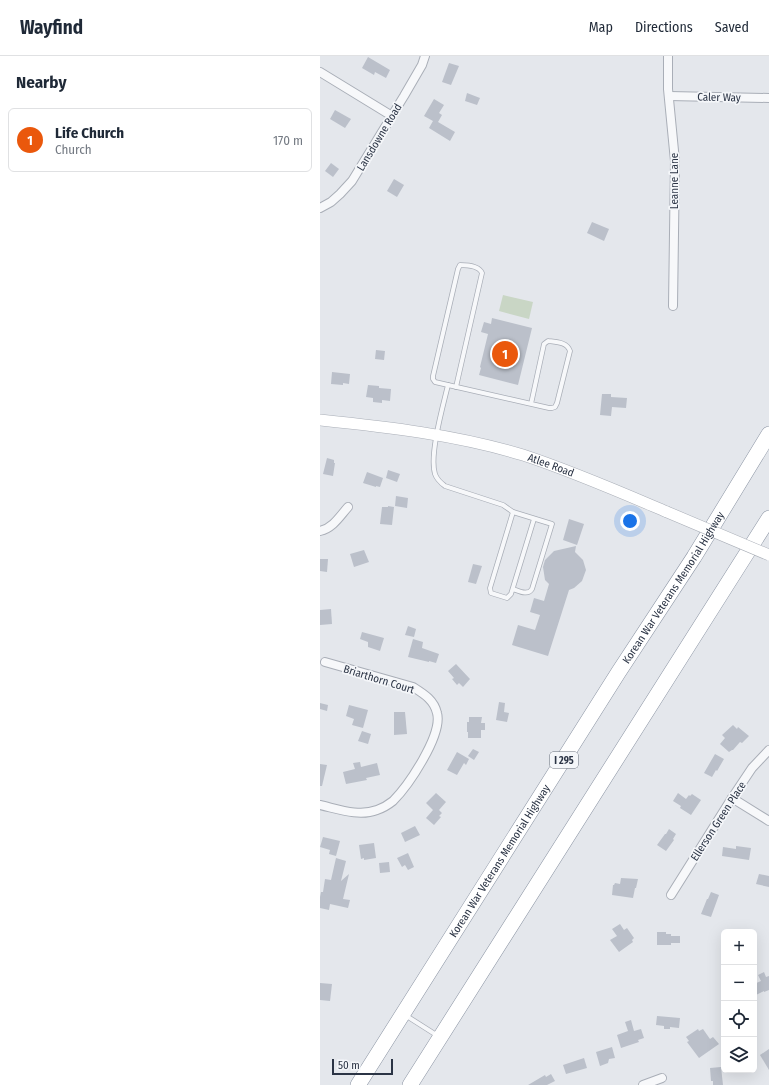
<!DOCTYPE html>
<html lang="en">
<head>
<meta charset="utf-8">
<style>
  :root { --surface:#fff; --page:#f6f6f7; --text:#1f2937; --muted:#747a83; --line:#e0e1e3; --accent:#ea580c }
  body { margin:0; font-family:"Fira Sans Condensed",sans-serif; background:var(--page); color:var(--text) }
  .controls { position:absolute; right:12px; bottom:12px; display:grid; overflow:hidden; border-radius:6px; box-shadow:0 4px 16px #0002 }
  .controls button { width:36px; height:36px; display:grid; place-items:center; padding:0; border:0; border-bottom:1px solid var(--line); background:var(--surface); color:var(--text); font:20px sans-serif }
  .scale { position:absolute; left:12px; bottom:10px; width:61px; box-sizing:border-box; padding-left:4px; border:2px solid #2b3445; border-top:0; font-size:11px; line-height:14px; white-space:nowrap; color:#2b3445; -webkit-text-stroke:3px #f4f6f9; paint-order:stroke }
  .you { position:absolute; left:310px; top:465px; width:14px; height:14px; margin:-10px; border:3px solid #fff; border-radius:50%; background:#1a73e8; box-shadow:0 0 0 6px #1a73e833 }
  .badge { display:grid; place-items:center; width:26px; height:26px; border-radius:50%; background:var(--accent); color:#fff; font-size:13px; font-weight:700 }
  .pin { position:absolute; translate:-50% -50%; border:2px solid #fff; box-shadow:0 1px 4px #0006 }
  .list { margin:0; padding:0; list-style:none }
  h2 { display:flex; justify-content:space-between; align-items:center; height:52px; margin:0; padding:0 16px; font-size:17px }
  h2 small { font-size:13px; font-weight:400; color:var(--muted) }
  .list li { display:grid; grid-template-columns:26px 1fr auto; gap:12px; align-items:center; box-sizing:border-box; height:64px; margin:0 8px 8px; padding:0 8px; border:1px solid var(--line); border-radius:6px }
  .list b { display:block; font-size:15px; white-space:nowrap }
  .list p { margin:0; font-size:13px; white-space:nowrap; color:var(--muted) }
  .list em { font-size:13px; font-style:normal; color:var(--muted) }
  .icon { flex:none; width:22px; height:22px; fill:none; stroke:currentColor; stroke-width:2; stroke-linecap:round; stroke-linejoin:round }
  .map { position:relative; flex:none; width:449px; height:1029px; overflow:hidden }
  header { display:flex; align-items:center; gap:24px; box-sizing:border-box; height:56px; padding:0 20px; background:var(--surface); border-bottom:1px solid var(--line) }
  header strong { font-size:19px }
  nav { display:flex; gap:22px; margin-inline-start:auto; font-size:14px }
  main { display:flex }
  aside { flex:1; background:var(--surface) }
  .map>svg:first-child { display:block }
  .green { fill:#c9d6c5 }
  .building { fill:#bbc0ca }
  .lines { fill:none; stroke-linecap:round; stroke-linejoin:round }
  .lane-casing { stroke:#a9aeb7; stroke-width:5.5 }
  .street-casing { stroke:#a9aeb7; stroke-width:10 }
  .secondary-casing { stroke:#a9aeb7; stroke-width:12 }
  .highway-casing { stroke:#8b94a3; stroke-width:16 }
  .lane { stroke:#f7f8fa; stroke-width:4 }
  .street { stroke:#f7f8fa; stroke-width:8 }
  .secondary { stroke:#fff; stroke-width:11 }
  .highway { stroke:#fff; stroke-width:15 }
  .secondary-bridge-casing { stroke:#a9aeb7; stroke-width:12; stroke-linecap:butt }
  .secondary-bridge { stroke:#fff; stroke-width:11 }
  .labels { text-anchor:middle; stroke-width:3.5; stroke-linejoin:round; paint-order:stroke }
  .shield { fill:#f4f6f9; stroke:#676e7b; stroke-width:1 }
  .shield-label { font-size:10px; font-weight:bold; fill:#2b3445 }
  .street-label { font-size:11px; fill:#2b3445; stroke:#f4f6f9 }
</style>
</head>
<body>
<header>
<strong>Wayfind</strong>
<nav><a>Map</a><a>Directions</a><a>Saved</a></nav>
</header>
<main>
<aside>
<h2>Nearby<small></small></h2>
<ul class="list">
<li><span class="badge">1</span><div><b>Life Church</b><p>Church</p></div><em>170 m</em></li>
</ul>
</aside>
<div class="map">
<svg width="449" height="1029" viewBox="0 0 449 1029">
  <rect width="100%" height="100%" fill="#e4e7ec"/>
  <path class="green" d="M183,239L213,246L209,263L179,255Z"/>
  <g class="building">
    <path d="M48,1L70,14L66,22L55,16L54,19L42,12Z"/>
    <path d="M129,7L139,10L131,29L122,26Z"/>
    <path d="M147,37L160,42L157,49L145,45Z"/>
    <path d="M114,43L124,49L119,57L122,59L118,66L135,76L130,85L109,72L113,65L104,60Z"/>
    <path d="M15,54L31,63L25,72L10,63Z"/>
    <path d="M11,107L19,113L13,121L5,115Z"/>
    <path d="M74,123L84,129L77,141L67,135Z"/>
    <path d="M272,166L289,173L284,185L267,177Z"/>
    <path d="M172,262L212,272L198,329L159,319L161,312L160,311L168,278L161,276L164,266L171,268Z"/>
    <path d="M56,294L65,295L64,304L55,303Z"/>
    <path d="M12,316L30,318L29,328L23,327V329L11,328Z"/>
    <path d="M48,329L59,330V332L71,333L70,345L62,344V347L53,346V342L46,341Z"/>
    <path d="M282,338H291V341L307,342L306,352L292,351L291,360L280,359Z"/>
    <path d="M7,402L14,404V407H15L13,420L3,418Z"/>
    <path d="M68,414L80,418L77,426L66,422Z"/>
    <path d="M47,416L63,422L60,431L56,430V431L43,427Z"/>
    <path d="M76,440L88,442L87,452L75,450Z"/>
    <path d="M68,450L74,451L72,469L60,468L62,451H68Z"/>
    <path d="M249,463L264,468L257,489L243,484Z"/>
    <path d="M256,490L255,496L263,504L266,514L262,525L254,532L249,534L228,600L192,589L198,569L215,574L220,559L210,556L214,542L224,545L229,528L225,524L223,511L225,504L234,495Z"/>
    <path d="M44,494L49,506L34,511L30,498Z"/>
    <path d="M0,503H8L7,516L0,515Z"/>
    <path d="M153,508L162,510L156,528L148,526Z"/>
    <path d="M11,553L12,568L0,569V554Z"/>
    <path d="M88,570L96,573L94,581L85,579Z"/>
    <path d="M42,576L64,582L60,595L48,591V586L40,583Z"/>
    <path d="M93,583L103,586L102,592L119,598L116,607L109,605V606L88,601Z"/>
    <path d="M136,608L150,623L143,631L139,627L137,629L132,623L134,622L128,615Z"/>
    <path d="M179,646L185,647L184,656L189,657L187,666L176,664Z"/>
    <path d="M0,647L8,649L7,655L0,653Z"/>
    <path d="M29,649L48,654L43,672L32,669L34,663L26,660Z"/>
    <path d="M74,656H85L87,678L74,679Z"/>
    <path d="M149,661H162L161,667H165V674H161V682H148V676H147V666H149Z"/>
    <path d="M413,669L417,673L418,671L429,680L422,687L420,686L413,694H412L409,696L400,688L405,682L402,679Z"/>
    <path d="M42,675L51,678L48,688L38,685Z"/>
    <path d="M153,693L159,696L154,704L148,700Z"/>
    <path d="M137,696L149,703L146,709L144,707L137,719L127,714Z"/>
    <path d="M395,698L404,703L397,715L396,714L392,721L384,717Z"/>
    <path d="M40,706L41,711L57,707L60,719L46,722L47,724L26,728L23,716L35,713L33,707Z"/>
    <path d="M0,708L7,709L2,730H0Z"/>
    <path d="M116,737L126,746L119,754L122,757L119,760L121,761L114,769L106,762L113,754L106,747Z"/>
    <path d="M358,737L366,743L369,739L370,740L372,738L381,744L371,759L360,752L361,750L353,745Z"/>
    <path d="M95,770L100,779L85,786L81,777Z"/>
    <path d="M349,773L356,778L353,783L354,784L346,795L337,789L345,778H346Z"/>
    <path d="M3,781L20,785L16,800L9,798L10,794L0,791Z"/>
    <path d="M54,787L56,802L44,804V802L41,803L39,789Z"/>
    <path d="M416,790L431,792L429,804L402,800L403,791L416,793Z"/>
    <path d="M88,797L94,811L88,814L85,809L82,811L77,802Z"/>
    <path d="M16,802L26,805L21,825L29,818L23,843L30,844L28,852L10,848L9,854L0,852V841L1,836H3L5,823L11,824Z"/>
    <path d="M69,806L70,816L60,817L59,807Z"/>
    <path d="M439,818L449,820V831L436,828Z"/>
    <path d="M301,822L318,823L316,832H315L313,842L292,839L293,829H294L295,827L300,828Z"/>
    <path d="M391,836L399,839L391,861L381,858L387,843H388Z"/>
    <path d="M300,868L304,874L307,872L314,882L312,884L313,886L299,896L290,884L297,880L292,873Z"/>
    <path d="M337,876H346V878H351V880H360V887H351V889H337Z"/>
    <path d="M444,916L446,921L449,920V934L444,936V935L434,940V928L441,925L438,919Z"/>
    <path d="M0,927L12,928L10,945L0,944Z"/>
    <path d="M337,960L360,962L359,972L350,971V973H344V970L336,969Z"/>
    <path d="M311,964L314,975L321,973L324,982L318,984L319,986L301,992L297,979L308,975L305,966Z"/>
    <path d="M378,973L379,975L383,973L390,983L393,981L399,988L379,1002L367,986L369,985L366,981Z"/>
    <path d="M292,991L295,1002L289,1003L288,1007L280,1010L276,996Z"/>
    <path d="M449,993V1014L440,999Z"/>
    <path d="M264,1002L267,1012L246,1018L243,1009Z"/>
    <path d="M401,1011L403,1029H393V1025H391L390,1012Z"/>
    <path d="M231,1018L235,1025L227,1029H208L225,1019L226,1021Z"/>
  </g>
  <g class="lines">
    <g class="lane-casing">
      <g id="lane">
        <path d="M128,329L115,326L113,323V320L138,213L140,209C147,209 159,210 162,217L136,331"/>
        <path d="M193,456L170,532L171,537L187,542L191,538L214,463"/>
        <path d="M193,533C199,535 208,540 212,533L232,468L193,456L183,449L125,430C121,427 117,424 115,418C109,399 123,350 128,329L229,352H232L235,351L237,347L250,295C247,286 236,286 228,285L224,288L211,348"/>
        <path d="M85,959L118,980"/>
      </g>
    </g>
    <g class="street-casing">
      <g id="street">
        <path d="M348,0V33L355,105L353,250"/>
        <path d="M0,16L72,60"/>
        <path d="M349,40L449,42"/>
        <path d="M0,152L11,146L20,138L32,125L84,40L102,9L105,0"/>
        <path d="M0,475C13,472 20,460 28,451"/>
        <path d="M412,742L449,765"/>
        <path d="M0,749C18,753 39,761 57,754C63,752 68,749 73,745C88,730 123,679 117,657C114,644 104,638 93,631L5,606"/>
        <path d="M351,839L412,742L432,712L449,694"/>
        <path d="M323,1029L342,1022"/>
      </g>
    </g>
    <g class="secondary-casing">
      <g id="secondary">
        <path id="s1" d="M0,364C68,371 137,379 203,399C252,415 300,436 347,456"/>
      </g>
    </g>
    <g class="highway-casing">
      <g id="highway">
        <path id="s2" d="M38,1029L298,617L374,501L449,378"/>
        <path d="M90,1029L449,462"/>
      </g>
    </g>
    <use href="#lane" class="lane"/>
    <use href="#street" class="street"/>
    <use href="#secondary" class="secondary"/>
    <use href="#highway" class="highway"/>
    <g class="secondary-bridge-casing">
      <path id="secondary-bridge" d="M347,456L449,499"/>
    </g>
    <use href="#secondary-bridge" class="secondary-bridge"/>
  </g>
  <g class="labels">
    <rect class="shield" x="230" y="696" width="28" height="16" rx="3"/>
    <g class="shield-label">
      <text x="244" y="708">I 295</text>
    </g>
    <g class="street-label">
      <text transform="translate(399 41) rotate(1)" y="4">Caler Way</text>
      <text transform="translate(59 81) rotate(-59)" y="4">Lansdowne Road</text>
      <text transform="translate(354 125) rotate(-90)" y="4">Leanne Lane</text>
      <text dy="4" stroke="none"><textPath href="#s1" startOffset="236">Atlee Road</textPath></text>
      <text dy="4" stroke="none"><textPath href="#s2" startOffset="589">Korean War Veterans Memorial Highway</textPath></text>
      <text transform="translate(59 623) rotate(17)" y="4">Briarthorn Court</text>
      <text transform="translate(398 765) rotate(-57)" y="4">Ellerson Green Place</text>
      <text dy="4" stroke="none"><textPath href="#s2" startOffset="265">Korean War Veterans Memorial Highway</textPath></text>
    </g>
  </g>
</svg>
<div class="controls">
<button>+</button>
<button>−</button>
<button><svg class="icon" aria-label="locate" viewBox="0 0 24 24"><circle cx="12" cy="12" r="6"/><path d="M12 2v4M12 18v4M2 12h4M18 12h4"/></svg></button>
<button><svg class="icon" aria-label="layers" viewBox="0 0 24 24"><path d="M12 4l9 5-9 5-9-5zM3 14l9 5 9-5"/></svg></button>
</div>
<div class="scale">50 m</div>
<div class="you"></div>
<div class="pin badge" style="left:185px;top:298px">1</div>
</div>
</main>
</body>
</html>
